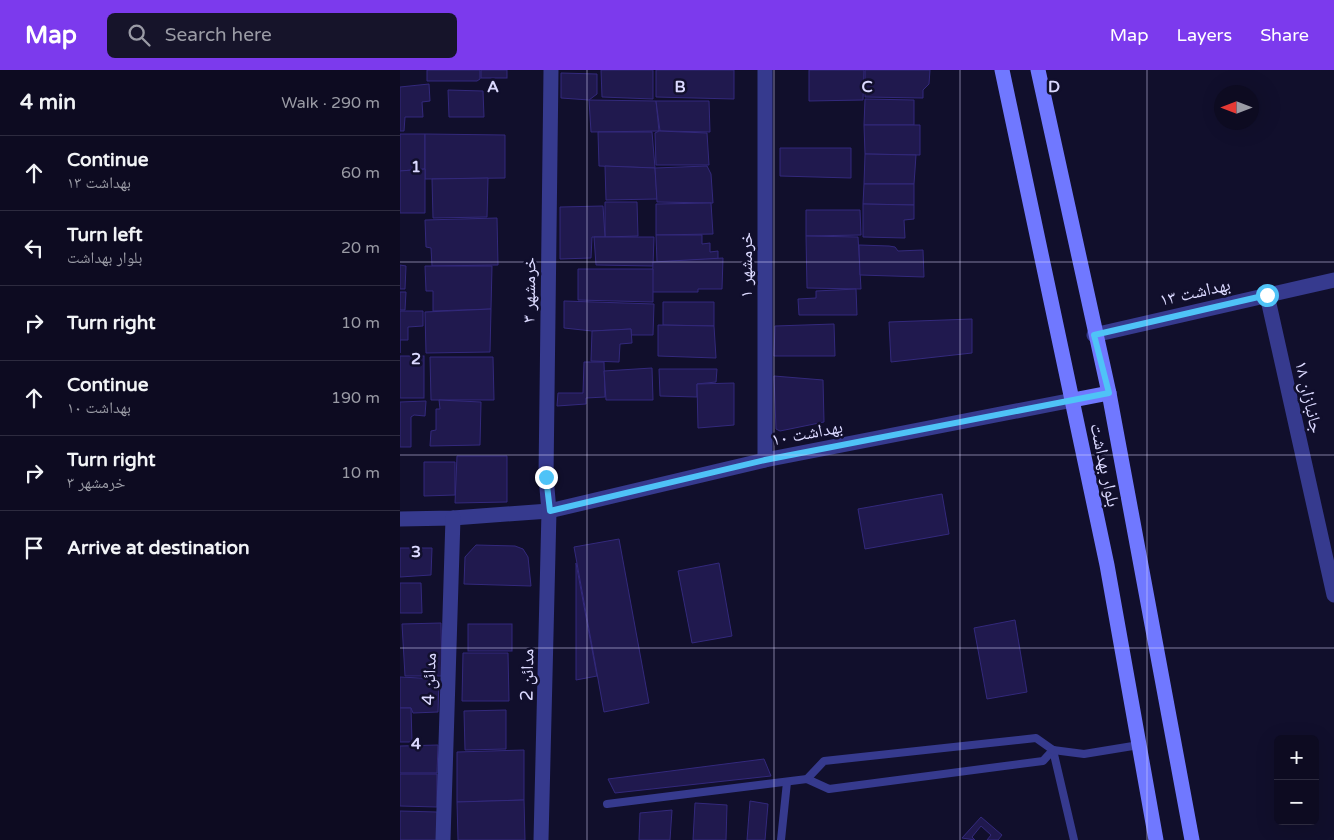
<!DOCTYPE html>
<html lang="en">
<head>
<meta charset="utf-8">
<style>
  :root { --surface:#0d0b21; --page:#16142a; --text:#f1f3f6; --muted:#9a9ba5; --line:#2d2b3f; --accent:#7c3aed }
  body { margin:0; font-family:"Varela Round","Noto Naskh Arabic",sans-serif; background:var(--page); color:var(--text) }
  .controls { position:absolute; right:15px; bottom:15px; display:grid; overflow:hidden; border-radius:8px; box-shadow:0 5px 20px #0002 }
  .controls button { width:45px; height:45px; display:grid; place-items:center; padding:0; border:0; border-bottom:1px solid var(--line); background:var(--surface); color:var(--text); font:25px sans-serif }
  .compass { position:absolute; left:814px; top:15px; width:45px; height:45px; border-radius:50%; background:var(--surface); box-shadow:0 5px 20px #0002; rotate:270deg }
  .stop { position:absolute; width:15px; height:15px; margin:-11px; border:4px solid #4fc3f7; border-radius:50%; background:#fff }
  .stop.end { background:#4fc3f7; border-color:#fff; box-shadow:0 1px 5px #0008 }
  .list { margin:0; padding:0; list-style:none }
  h2 { display:flex; justify-content:space-between; align-items:center; height:65px; margin:0; padding:0 20px; font-size:21px }
  h2 small { font-size:16px; font-weight:400; color:var(--muted) }
  .list li { display:grid; grid-template-columns:32px 1fr auto; gap:15px; align-items:center; box-sizing:border-box; height:75px; padding:0 20px; border-top:1px solid var(--line) }
  .list b { display:block; font-size:19px; white-space:nowrap }
  .list p { margin:0; font-size:16px; white-space:nowrap; color:var(--muted) }
  .list em { font-size:16px; font-style:normal; color:var(--muted) }
  .icon { flex:none; width:28px; height:28px; fill:none; stroke:currentColor; stroke-width:2; stroke-linecap:round; stroke-linejoin:round }
  .map { position:relative; flex:none; width:934px; height:770px; overflow:hidden }
  header { display:flex; align-items:center; gap:30px; box-sizing:border-box; height:70px; padding:0 25px; background:var(--accent); color:#fff }
  header strong { font-size:24px }
  nav { display:flex; gap:28px; margin-inline-start:auto; font-size:18px }
  .search { width:350px; height:45px; background:var(--page); display:flex; align-items:center; gap:12px; box-sizing:border-box; padding:0 18px; border-radius:8px; color:var(--muted); font-size:19px }
  main { display:flex }
  aside { flex:1; background:var(--surface) }
  .map>svg:first-child { display:block }
  .building { fill:#20194e; stroke:#33297c }
  .lines { fill:none; stroke-linecap:round; stroke-linejoin:round }
  .lane { stroke:#363a8e; stroke-width:8 }
  .street { stroke:#363a8e; stroke-width:15 }
  .secondary { stroke:#7078ff; stroke-width:15 }
  .route { stroke:#4fc3f7; stroke-width:6 }
  .grid { fill:none; stroke:#dbd9ff; stroke-width:1; stroke-opacity:0.55 }
  .labels { text-anchor:middle; stroke-width:5; stroke-linejoin:round; paint-order:stroke }
  .street-label { font-size:18px; fill:#dbd9ff; stroke:#110f2c }
  .grid-label { font-size:16px; text-anchor:middle; font-weight:bold; fill:#dbd9ff; stroke:#110f2c; stroke-width:5; stroke-linejoin:round; paint-order:stroke }
</style>
</head>
<body>
<header>
<strong>Map</strong>
<div class="search"><svg class="icon" aria-label="search" viewBox="0 0 24 24"><circle cx="10" cy="10" r="6"/><path d="M15 15l6 6"/></svg>Search here</div>
<nav><a>Map</a><a>Layers</a><a>Share</a></nav>
</header>
<main>
<aside>
<h2>4 min<small>Walk · 290 m</small></h2>
<ul class="list">
<li><svg class="icon" aria-label="ahead" viewBox="0 0 24 24"><path d="M12 20V5M6 11l6-6 6 6"/></svg><div><b>Continue</b><p>بهداشت ۱۳</p></div><em>60 m</em></li>
<li><svg class="icon" aria-label="left" viewBox="0 0 24 24"><path d="M17 20v-9H6M10 6l-5 5 5 5"/></svg><div><b>Turn left</b><p>بلوار بهداشت</p></div><em>20 m</em></li>
<li><svg class="icon" aria-label="right" viewBox="0 0 24 24"><path d="M7 20v-9h11M14 6l5 5-5 5"/></svg><div><b>Turn right</b></div><em>10 m</em></li>
<li><svg class="icon" aria-label="ahead" viewBox="0 0 24 24"><path d="M12 20V5M6 11l6-6 6 6"/></svg><div><b>Continue</b><p>بهداشت ۱۰</p></div><em>190 m</em></li>
<li><svg class="icon" aria-label="right" viewBox="0 0 24 24"><path d="M7 20v-9h11M14 6l5 5-5 5"/></svg><div><b>Turn right</b><p>خرمشهر ۳</p></div><em>10 m</em></li>
<li><svg class="icon" aria-label="arrive" viewBox="0 0 24 24"><path d="M6 21V4h12l-3 4 3 4H6"/></svg><div><b>Arrive at destination</b></div></li>
</ul>
</aside>
<div class="map">
<svg width="934" height="770" viewBox="0 0 934 770">
  <rect width="100%" height="100%" fill="#110f2c"/>
  <g class="building">
    <path d="M27,0H80V9L77,11H27Z"/>
    <rect x="81" y="0" width="26" height="8"/>
    <path d="M201,0H253V29L202,27Z"/>
    <path d="M256,0H334V29L256,27Z"/>
    <path d="M409,0H464L463,30L409,31Z"/>
    <path d="M465,0H530L529,14L523,20V28L465,27Z"/>
    <path d="M161,3L197,4V24L189,30L161,28Z"/>
    <path d="M29,14L30,31L22,32L23,47H5L4,61H0V17Z"/>
    <path d="M48,20L83,21L84,47H49Z"/>
    <path d="M465,29L514,30V55H464Z"/>
    <path d="M189,30L256,31L259,61L191,62Z"/>
    <path d="M256,31H309L310,62L260,61Z"/>
    <path d="M464,55H520V85L465,84Z"/>
    <path d="M259,61L307,63L309,95H256L255,63Z"/>
    <path d="M198,62H252L255,98L199,96Z"/>
    <path d="M0,64H25V99L0,101Z"/>
    <path d="M25,64L105,65V108L25,109Z"/>
    <path d="M380,78H451V108L380,106Z"/>
    <path d="M465,84L516,85L514,114H464Z"/>
    <path d="M205,96L255,98L257,129L206,130Z"/>
    <path d="M307,96L311,104L313,133L257,132L255,98Z"/>
    <path d="M25,99V143H0V101Z"/>
    <path d="M88,108L87,147L33,148L32,109Z"/>
    <path d="M464,114H514V135L463,134Z"/>
    <path d="M205,132H237L238,166L205,167Z"/>
    <path d="M311,133L313,164L256,165V134Z"/>
    <path d="M463,134L514,135V149L504,150L505,168L463,167Z"/>
    <path d="M203,136L205,167H192L191,188L160,189V137Z"/>
    <path d="M406,140H460L461,165L406,166Z"/>
    <path d="M97,148L98,195L32,196L31,178L26,177L25,150Z"/>
    <path d="M256,165H302V174L310,173V182L318,181V189L257,192Z"/>
    <path d="M406,166L458,167L461,219L407,218Z"/>
    <path d="M194,167H254L253,196L196,195Z"/>
    <path d="M459,175L489,176L495,177L498,181L523,180L524,207L460,205Z"/>
    <path d="M323,188L322,219H298V222H252L253,192Z"/>
    <path d="M0,195L6,196L5,219H0Z"/>
    <path d="M25,196H92L91,239L33,241V221H26Z"/>
    <path d="M178,199H253V232L178,230Z"/>
    <path d="M456,219L457,245H399L398,229L416,228V221Z"/>
    <path d="M0,222H6L5,240H0Z"/>
    <path d="M164,231L254,234L253,265H231V259L192,261L164,258Z"/>
    <path d="M263,232H314V256L263,255Z"/>
    <path d="M91,239L90,282L26,283L25,242Z"/>
    <path d="M0,241H23V256L8,257V270H0V283Z"/>
    <path d="M572,249V283L491,292L489,252Z"/>
    <path d="M434,254L435,286H374L375,256Z"/>
    <path d="M258,255L314,256L316,288L258,286Z"/>
    <path d="M231,259L232,273L220,274L219,292L191,291L192,261Z"/>
    <rect x="0" y="286" width="24" height="42"/>
    <path d="M30,287H93L94,330H31Z"/>
    <path d="M184,292H204L205,327L186,328V334L157,336L158,323H183Z"/>
    <path d="M252,298L253,330H206L204,301Z"/>
    <path d="M259,299H317L316,312L297,314V327L260,326Z"/>
    <path d="M374,306L423,310L424,352L380,361L376,359Z"/>
    <path d="M334,313V355L298,358L297,314Z"/>
    <path d="M39,330L81,332L80,375L30,376L31,361L36,360V339H40Z"/>
    <path d="M26,331L25,346L14,345L11,347V377H0V332Z"/>
    <path d="M57,386H107V432L55,433Z"/>
    <path d="M24,392H55V425L24,426Z"/>
    <path d="M542,424L549,464L465,479L458,439Z"/>
    <path d="M219,469L249,633L204,642L174,477Z"/>
    <path d="M76,475L115,476L123,479L128,487L131,516L64,514L65,487Z"/>
    <path d="M0,478H32L31,505L0,507Z"/>
    <path d="M176,493L197,606L176,610Z"/>
    <path d="M319,493L332,566L292,573L278,501Z"/>
    <path d="M0,513H21L22,543H0Z"/>
    <path d="M615,550L627,622L587,629L574,558Z"/>
    <path d="M41,553L42,606H5L2,554Z"/>
    <rect x="68" y="554" width="44" height="27"/>
    <path d="M63,583H108L109,631H62Z"/>
    <path d="M0,607L39,609L38,642L13,643L11,638H0Z"/>
    <path d="M0,638H11L12,672H0Z"/>
    <path d="M106,640V679L65,680L64,641Z"/>
    <path d="M38,675L37,703H0V676Z"/>
    <path d="M124,680V730L57,732V682Z"/>
    <path d="M364,689L371,706L215,723L208,709Z"/>
    <path d="M0,704H37V737L0,736Z"/>
    <path d="M124,730L125,770H58L57,732Z"/>
    <path d="M350,731L368,734L365,770H347Z"/>
    <path d="M295,733L327,735L326,770H293Z"/>
    <path d="M272,740L270,770H239L240,743Z"/>
    <path d="M0,741L37,742V770H0Z"/>
    <path d="M581,747L602,765L598,770H587L591,765L581,756L572,767L575,770L562,768Z"/>
  </g>
  <g class="lines">
    <g class="lane">
      <path d="M653,680L674,770"/>
      <path d="M407,709L429,719L643,691L653,680"/>
      <path d="M207,734L407,709L424,691L636,668L653,680L684,684L739,675"/>
      <path d="M381,770L387,712"/>
    </g>
    <g class="street">
      <path d="M365,0V390"/>
      <path d="M867,225L934,525"/>
      <path d="M694,265L934,210"/>
      <path d="M0,449L53,448L149,441L365,390L673,330"/>
      <path d="M43,770L53,448"/>
      <path d="M141,770L149,441L146,407L151,0"/>
    </g>
    <g class="secondary">
      <path d="M602,0L707,495L756,770"/>
      <path d="M638,0L709,323L792,770"/>
      <path d="M673,330L709,323"/>
    </g>
  </g>
  <g class="lines">
    <path class="route" d="M146,407L150,441L365,390L709,323L694,265L867,225"/>
  </g>
  <path class="grid" d="M187,0V770M374,0V770M560,0V770M747,0V770M0,192H934M0,385H934M0,578H934"/>
  <g class="labels">
    <g class="street-label">
      <text transform="translate(346 195) rotate(-90)" y="6">خرمشهر ۱</text>
      <text transform="translate(129 220) rotate(-89)" y="6">خرمشهر ۳</text>
      <text transform="translate(795 222) rotate(-13)" y="6">بهداشت ۱۳</text>
      <text transform="translate(909 327) rotate(77)" y="6">جانبازان ۱۸</text>
      <text transform="translate(407 363) rotate(-11)" y="6">بهداشت ۱۰</text>
      <text transform="translate(705 395) rotate(78)" y="6">بلوار بهداشت</text>
      <text transform="translate(127 605) rotate(-89)" y="6">مدائن 2</text>
      <text transform="translate(29 609) rotate(-88)" y="6">مدائن 4</text>
    </g>
  </g>
  <g class="grid-label">
    <text x="93" y="22">A</text>
    <text x="280" y="22">B</text>
    <text x="467" y="22">C</text>
    <text x="654" y="22">D</text>
    <text x="16" y="102">1</text>
    <text x="16" y="294">2</text>
    <text x="16" y="487">3</text>
    <text x="16" y="679">4</text>
  </g>
</svg>
<div class="controls">
<button>+</button>
<button>−</button>
</div>
<svg class="compass" viewBox="-18 -18 36 36"><path d="M0-13l5 13h-10z" fill="#e53935"/><path d="M0 13l5-13h-10z" fill="#9a9ba5"/></svg>
<div class="stop" style="left:867px;top:225px"></div>
<div class="stop end" style="left:146px;top:407px"></div>
</div>
</main>
</body>
</html>
